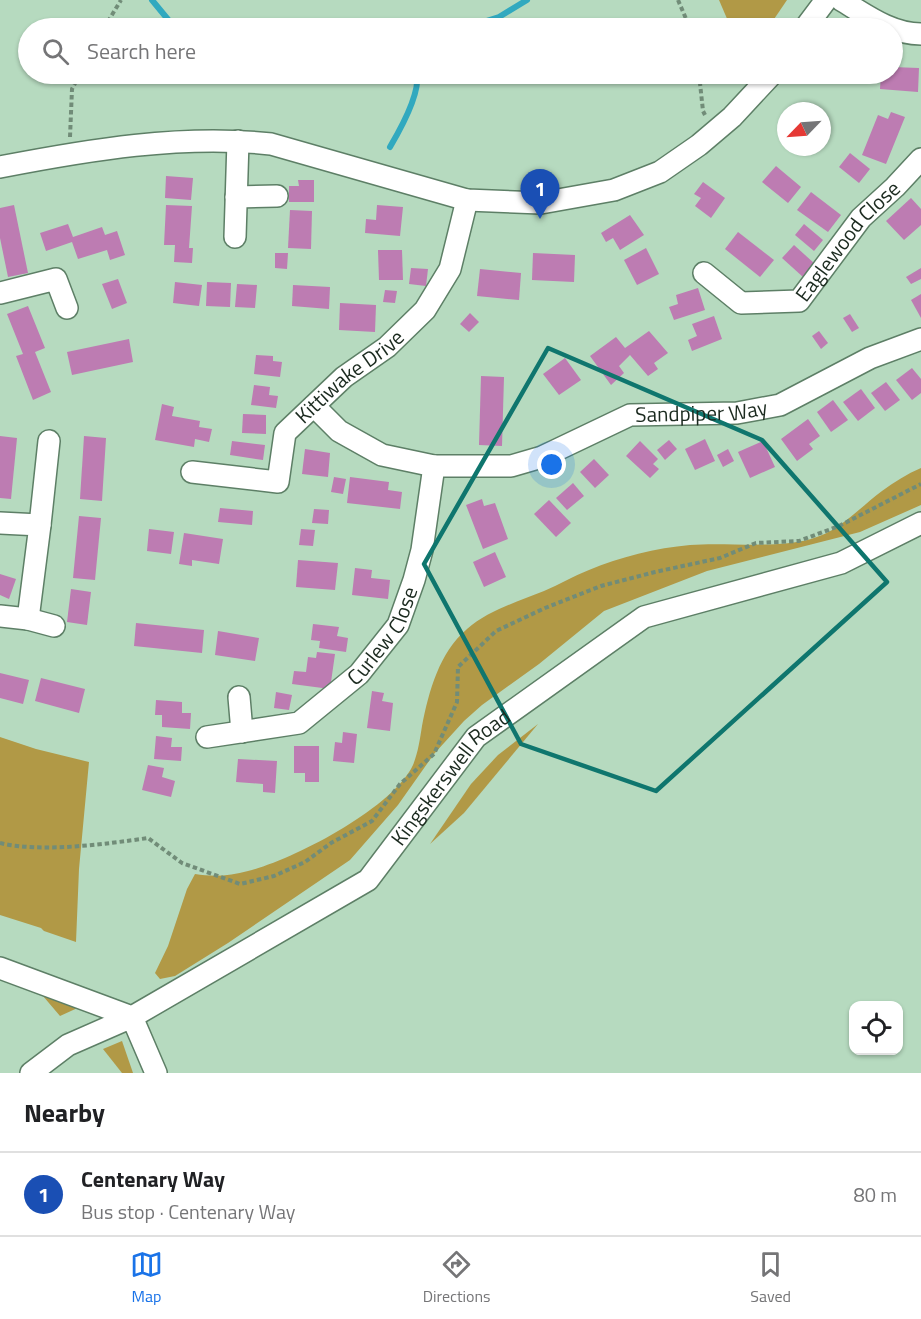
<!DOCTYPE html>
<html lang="en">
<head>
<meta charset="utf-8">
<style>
  :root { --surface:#fff; --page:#f2f2f2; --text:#202124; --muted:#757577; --line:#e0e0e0; --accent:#1a73e8 }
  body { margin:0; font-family:"Titillium Web",sans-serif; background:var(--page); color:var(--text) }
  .controls { position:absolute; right:18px; bottom:18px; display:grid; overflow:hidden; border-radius:12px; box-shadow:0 2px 4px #0004 }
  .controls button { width:54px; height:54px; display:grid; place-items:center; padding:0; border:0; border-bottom:2px solid var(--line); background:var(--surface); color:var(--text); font:30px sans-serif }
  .compass { position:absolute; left:777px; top:102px; width:54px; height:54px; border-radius:50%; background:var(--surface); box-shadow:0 2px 4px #0004; rotate:245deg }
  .you { position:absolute; left:552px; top:465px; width:21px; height:21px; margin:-15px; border:4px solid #fff; border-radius:50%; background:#1a73e8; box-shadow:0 0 0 9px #1a73e833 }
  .badge { display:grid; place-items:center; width:39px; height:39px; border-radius:50%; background:var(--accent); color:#fff; font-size:20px; font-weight:700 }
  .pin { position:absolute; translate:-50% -50px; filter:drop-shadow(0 2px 3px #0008) }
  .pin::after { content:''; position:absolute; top:32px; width:21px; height:18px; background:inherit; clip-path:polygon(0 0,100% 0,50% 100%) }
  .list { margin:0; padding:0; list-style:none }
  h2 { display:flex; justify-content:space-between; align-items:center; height:78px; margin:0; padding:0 24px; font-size:26px }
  h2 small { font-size:20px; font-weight:400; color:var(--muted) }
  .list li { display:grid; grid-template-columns:39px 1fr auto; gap:18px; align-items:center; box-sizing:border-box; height:84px; padding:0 24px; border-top:2px solid var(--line) }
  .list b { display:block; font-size:22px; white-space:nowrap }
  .list p { margin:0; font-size:20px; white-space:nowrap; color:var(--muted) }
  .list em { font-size:20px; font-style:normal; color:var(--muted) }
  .icon { flex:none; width:33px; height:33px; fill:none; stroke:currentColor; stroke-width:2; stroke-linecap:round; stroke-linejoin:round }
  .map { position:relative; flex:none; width:921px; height:1073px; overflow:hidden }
  .search { position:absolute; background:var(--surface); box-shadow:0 2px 4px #0004; left:18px; right:18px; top:18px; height:66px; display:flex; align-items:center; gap:15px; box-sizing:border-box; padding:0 21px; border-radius:33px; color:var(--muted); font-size:22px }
  .sheet { height:162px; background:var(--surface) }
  nav { display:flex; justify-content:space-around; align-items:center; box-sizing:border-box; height:84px; border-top:2px solid var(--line); background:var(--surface); font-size:16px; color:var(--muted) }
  nav a { display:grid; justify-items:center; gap:3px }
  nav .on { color:var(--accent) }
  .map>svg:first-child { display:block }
  .forest { fill:#b19946 }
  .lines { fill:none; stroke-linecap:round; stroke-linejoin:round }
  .stream { stroke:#31a9bf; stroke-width:6 }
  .building { fill:#bd7cb2 }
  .minor-casing { stroke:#5d7f66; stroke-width:24 }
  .path { stroke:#718c78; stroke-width:4; stroke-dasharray:4.5 3; stroke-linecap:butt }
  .minor { stroke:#fff; stroke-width:21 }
  .marked { fill:none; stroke:#0f766e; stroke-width:4.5; stroke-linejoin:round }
  .labels { text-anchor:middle; stroke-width:4.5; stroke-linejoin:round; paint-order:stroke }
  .street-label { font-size:21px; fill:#1b2a1f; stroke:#c2e7cc }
</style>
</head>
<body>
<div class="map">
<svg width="921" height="1073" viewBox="0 0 921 1073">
  <rect width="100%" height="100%" fill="#b6dabf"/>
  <g class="forest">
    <path d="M719,0H787L768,28H731Z"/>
    <path d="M921,468V505L860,532L707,571L604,611L539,664L482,705L464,721L434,754L398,805L350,860L228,943L175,976L160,979L155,973L168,946L187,889L195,874C213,877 230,876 248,871C293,860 393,808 413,765C418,753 420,739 422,726C429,691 439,653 467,629C489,610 517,602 544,591C559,585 573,576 589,570C620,557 656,548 690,545C727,542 776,549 811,539C840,531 859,508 882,491C894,482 907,474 921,468Z"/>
    <path d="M538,724L464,813L430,844L471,784L498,755Z"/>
    <path d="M0,737L36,749L89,762L79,869L76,942L44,931L41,928L0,915Z"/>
    <path d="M34,990L95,1000L60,1016L43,996Z"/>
    <path d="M122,1041L133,1073H122L103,1049Z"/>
  </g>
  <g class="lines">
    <g class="stream">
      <path d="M152,0L175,28"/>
      <path d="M464,28L499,17L527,0"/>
      <path d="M390,147C400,130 420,94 417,74"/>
    </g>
  </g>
  <g class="building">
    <path d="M892,67L919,68L918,92L880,89L881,74H892Z"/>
    <path d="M891,112L905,117L886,164L862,155L878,115L888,119Z"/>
    <path d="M850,153L870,169L859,183L839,167Z"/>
    <path d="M776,166L801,187L788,203L762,182Z"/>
    <path d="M166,176L193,178L191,200L165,198Z"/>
    <path d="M298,180H314V202H289V186H299Z"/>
    <path d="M703,182L725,198L711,218L695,206L701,198L694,194Z"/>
    <path d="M811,192L841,215L828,232L797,210Z"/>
    <path d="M911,198L921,209V225L904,240L886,221Z"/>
    <path d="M14,205L28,273L8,277L0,238V208Z"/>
    <path d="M166,205L192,206L189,248H193L192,263L174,262L175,245H164Z"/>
    <path d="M377,205L403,207L400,236L365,233L366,219L376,220Z"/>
    <path d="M290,210L312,211L311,249L288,248Z"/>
    <path d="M630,215L644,235L620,250L613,238L606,242L601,233Z"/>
    <path d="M68,224L73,237L102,227L105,235L117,231L125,255L110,260L107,250L78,259L72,242L46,251L40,233Z"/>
    <path d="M804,224L823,240L814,251L795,235Z"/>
    <path d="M738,232L774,260L760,277L725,249Z"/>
    <path d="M794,245L815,264L803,277L782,258Z"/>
    <path d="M646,248L659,274L637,285L624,260Z"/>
    <path d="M378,250H402L403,280H379Z"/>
    <path d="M275,253H288L287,269L275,268Z"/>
    <path d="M533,253L575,255L574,282L532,280Z"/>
    <path d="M411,268L428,269L426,286L409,284Z"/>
    <path d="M921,268V279L911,284L906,277Z"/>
    <path d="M480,269L521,273L519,300L477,296Z"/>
    <path d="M118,279L127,303L112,309L102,284Z"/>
    <path d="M175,282L202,285L199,306L173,303Z"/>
    <path d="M207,282L231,283L230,307L206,306Z"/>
    <path d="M237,284L257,285L255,308L235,307Z"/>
    <path d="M293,285L330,287L329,309L292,306Z"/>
    <path d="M698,288L705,310L674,320L669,307L678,304L676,295Z"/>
    <path d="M385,290L397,291L395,303L383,302Z"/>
    <path d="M921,294V318L911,300Z"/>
    <path d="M340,303L376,305L375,332L339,330Z"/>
    <path d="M28,306L45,348L35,352L51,392L33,400L16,356L23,354L7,314Z"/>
    <path d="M470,313L479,322L469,332L460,324Z"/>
    <path d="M850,314L859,328L852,332L843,318Z"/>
    <path d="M714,316L722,339L692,351L688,340L697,336L692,324Z"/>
    <path d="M649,331L668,353L654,363L658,369L648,376L630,355L619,366L624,373L611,385L590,356L616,337L625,348Z"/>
    <path d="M819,331L828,343L821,349L812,336Z"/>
    <path d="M129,339L133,362L72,375L67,352Z"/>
    <path d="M256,355L273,356V361L282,362L280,377L254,374Z"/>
    <path d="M565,358L581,380L559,395L543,374Z"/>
    <path d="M912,368L921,379V393L912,400L896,380Z"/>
    <path d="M481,376L504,377L502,446L479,445Z"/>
    <path d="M886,382L900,400L885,411L871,393Z"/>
    <path d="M254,385L270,387L269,395L278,396L276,408L251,405Z"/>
    <path d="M861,389L875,408L858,421L843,402Z"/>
    <path d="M833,400L848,420L831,432L817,412Z"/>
    <path d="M162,404L174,407L172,416L200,421L199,427L212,429L209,442L195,439L194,447L155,440Z"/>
    <path d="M243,414L266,415V434L242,433Z"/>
    <path d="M808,419L820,436L809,444L813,449L797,461L781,439Z"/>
    <path d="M0,436L17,438L11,499L0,498Z"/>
    <path d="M84,436L106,438L102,501L80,499Z"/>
    <path d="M705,439L715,461L695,470L685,449Z"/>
    <path d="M669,440L677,449L665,460L657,450Z"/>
    <path d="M232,441L265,445L263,460L230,455Z"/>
    <path d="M640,441L658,459L653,464L659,469L650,478L626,456Z"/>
    <path d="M763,441L775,467L750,478L738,452Z"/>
    <path d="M305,449L330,453L328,477L302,474Z"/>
    <path d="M728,449L734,461L723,467L717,455Z"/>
    <path d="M594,459L609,475L595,488L580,472Z"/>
    <path d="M334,477L346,479L343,494L331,492Z"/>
    <path d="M350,477L389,482L388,490L402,492L400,509L347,503Z"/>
    <path d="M573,483L584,496L567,510L556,498Z"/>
    <path d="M482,499L484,506L495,503L508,539L483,549L466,505Z"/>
    <path d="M549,500L571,523L556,537L534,514Z"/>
    <path d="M220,508L253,511L252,525L218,522Z"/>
    <path d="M314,509L329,510L328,524L312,523Z"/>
    <path d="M79,516L101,518L95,580L73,578Z"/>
    <path d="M149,529L174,532L171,554L147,551Z"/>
    <path d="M301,529L315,530L313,546L299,545Z"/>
    <path d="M184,533L223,539L219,564L192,560V566L179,564Z"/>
    <path d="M495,552L506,577L484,587L473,562Z"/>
    <path d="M298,560L338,563L335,590L296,587Z"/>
    <path d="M355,568L372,570L371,578L390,580L388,599L352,595Z"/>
    <path d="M0,574L16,579L9,599L0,595Z"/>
    <path d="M71,589L91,592L87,625L67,622Z"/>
    <path d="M136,623L204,630L202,653L134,646Z"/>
    <path d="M313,624L339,627L337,636L348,638L346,652L319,648L320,641L311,640Z"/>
    <path d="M218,631L259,638L255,661L215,655Z"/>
    <path d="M317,652L335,654L330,689L292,684L294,671L306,672L308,657L316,658Z"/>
    <path d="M0,673L29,680L23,704L0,698Z"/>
    <path d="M41,678L85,689L79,713L35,701Z"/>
    <path d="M372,691L384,693L382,701L393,703L390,731L367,728Z"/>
    <path d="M276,692L292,695L289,710L274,708Z"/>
    <path d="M156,700L182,702V713H191L190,729L162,727V715H155Z"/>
    <path d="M343,732L357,734L354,763L333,761L335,742L342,743Z"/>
    <path d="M156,736L172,738L171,747H182L181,761L154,759Z"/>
    <path d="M294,746H319V782H305V773H294Z"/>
    <path d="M238,759L277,761L275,793L263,792V784L236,782Z"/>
    <path d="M148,765L164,768L162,777L175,781L171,797L142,790Z"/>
  </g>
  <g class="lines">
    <g class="minor-casing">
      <g id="minor">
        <path d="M841,0C866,15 891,34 921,34"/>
        <path d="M805,28L826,0"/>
        <path d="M0,167C88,150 182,134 271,144L467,200L541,203L614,190L660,172L699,145L732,117L772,74"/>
        <path d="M236,197L277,196"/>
        <path d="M235,237L238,141"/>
        <path id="s1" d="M704,273L741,303L799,301L861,218L895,187L921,159"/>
        <path d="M0,293L56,279L67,308"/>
        <path id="s2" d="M314,406L339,431L382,455L434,466H511L542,457L630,415L737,413L780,405L870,358L921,339"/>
        <path id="s3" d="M192,472L278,482L285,433L344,377L387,347L425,310L450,269L467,200"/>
        <path d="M0,523L40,525L28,619L0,616"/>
        <path d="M40,525L49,441"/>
        <path d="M28,619L54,626"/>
        <path d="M239,697L242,732"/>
        <path id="s4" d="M207,737L299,723L359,674L398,625L414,580L422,550L434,466"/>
        <path id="s5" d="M0,968L132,1017L368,880L476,737L644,617L841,563L921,523"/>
        <path d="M31,1073L68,1045L132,1017L156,1073"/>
      </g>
    </g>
    <g class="path">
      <path d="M678,0L690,28"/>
      <path d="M104,28L121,0"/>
      <path d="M699,74L703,111L705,115"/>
      <path d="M70,137L72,89L80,74"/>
      <path d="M0,843C41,853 106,844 148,838L182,863L240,884L274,876L305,862L331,843L372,821L400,784L434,754L457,702L458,667L496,631L545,608L601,586L655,572L720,558L756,543L799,541L839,526L921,484"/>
    </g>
    <use href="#minor" class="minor"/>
  </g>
  <path class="marked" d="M548,348L762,440L887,582L656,791L521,744L424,564Z"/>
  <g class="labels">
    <g class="street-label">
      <text dy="7" stroke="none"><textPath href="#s1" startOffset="183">Eaglewood Close</textPath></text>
      <text dy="7" stroke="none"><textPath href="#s3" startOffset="222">Kittiwake Drive</textPath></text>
      <text dy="7" stroke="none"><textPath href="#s2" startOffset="416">Sandpiper Way</textPath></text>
      <text dy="7" stroke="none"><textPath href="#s4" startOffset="216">Curlew Close</textPath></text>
      <text dy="7" stroke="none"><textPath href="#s5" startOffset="546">Kingskerswell Road</textPath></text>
    </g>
  </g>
</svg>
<div class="controls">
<button><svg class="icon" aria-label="locate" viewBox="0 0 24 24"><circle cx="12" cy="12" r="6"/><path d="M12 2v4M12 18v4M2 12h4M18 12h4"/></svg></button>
</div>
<svg class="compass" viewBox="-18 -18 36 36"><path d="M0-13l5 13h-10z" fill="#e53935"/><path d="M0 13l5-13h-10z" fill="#757577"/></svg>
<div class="you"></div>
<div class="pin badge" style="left:540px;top:219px;background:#1a4fb4">1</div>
<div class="search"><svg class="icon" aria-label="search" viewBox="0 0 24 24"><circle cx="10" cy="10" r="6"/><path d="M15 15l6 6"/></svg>Search here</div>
</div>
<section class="sheet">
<h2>Nearby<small></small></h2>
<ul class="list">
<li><span class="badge" style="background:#1a4fb4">1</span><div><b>Centenary Way</b><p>Bus stop · Centenary Way</p></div><em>80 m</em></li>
</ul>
</section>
<nav>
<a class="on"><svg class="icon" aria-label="map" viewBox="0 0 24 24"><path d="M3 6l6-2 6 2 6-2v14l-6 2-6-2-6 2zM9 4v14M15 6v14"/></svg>Map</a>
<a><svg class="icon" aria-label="directions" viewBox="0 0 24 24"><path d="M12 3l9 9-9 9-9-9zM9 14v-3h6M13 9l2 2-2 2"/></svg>Directions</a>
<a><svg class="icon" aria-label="saved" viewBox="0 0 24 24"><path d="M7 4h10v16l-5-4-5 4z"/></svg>Saved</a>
</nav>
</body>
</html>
